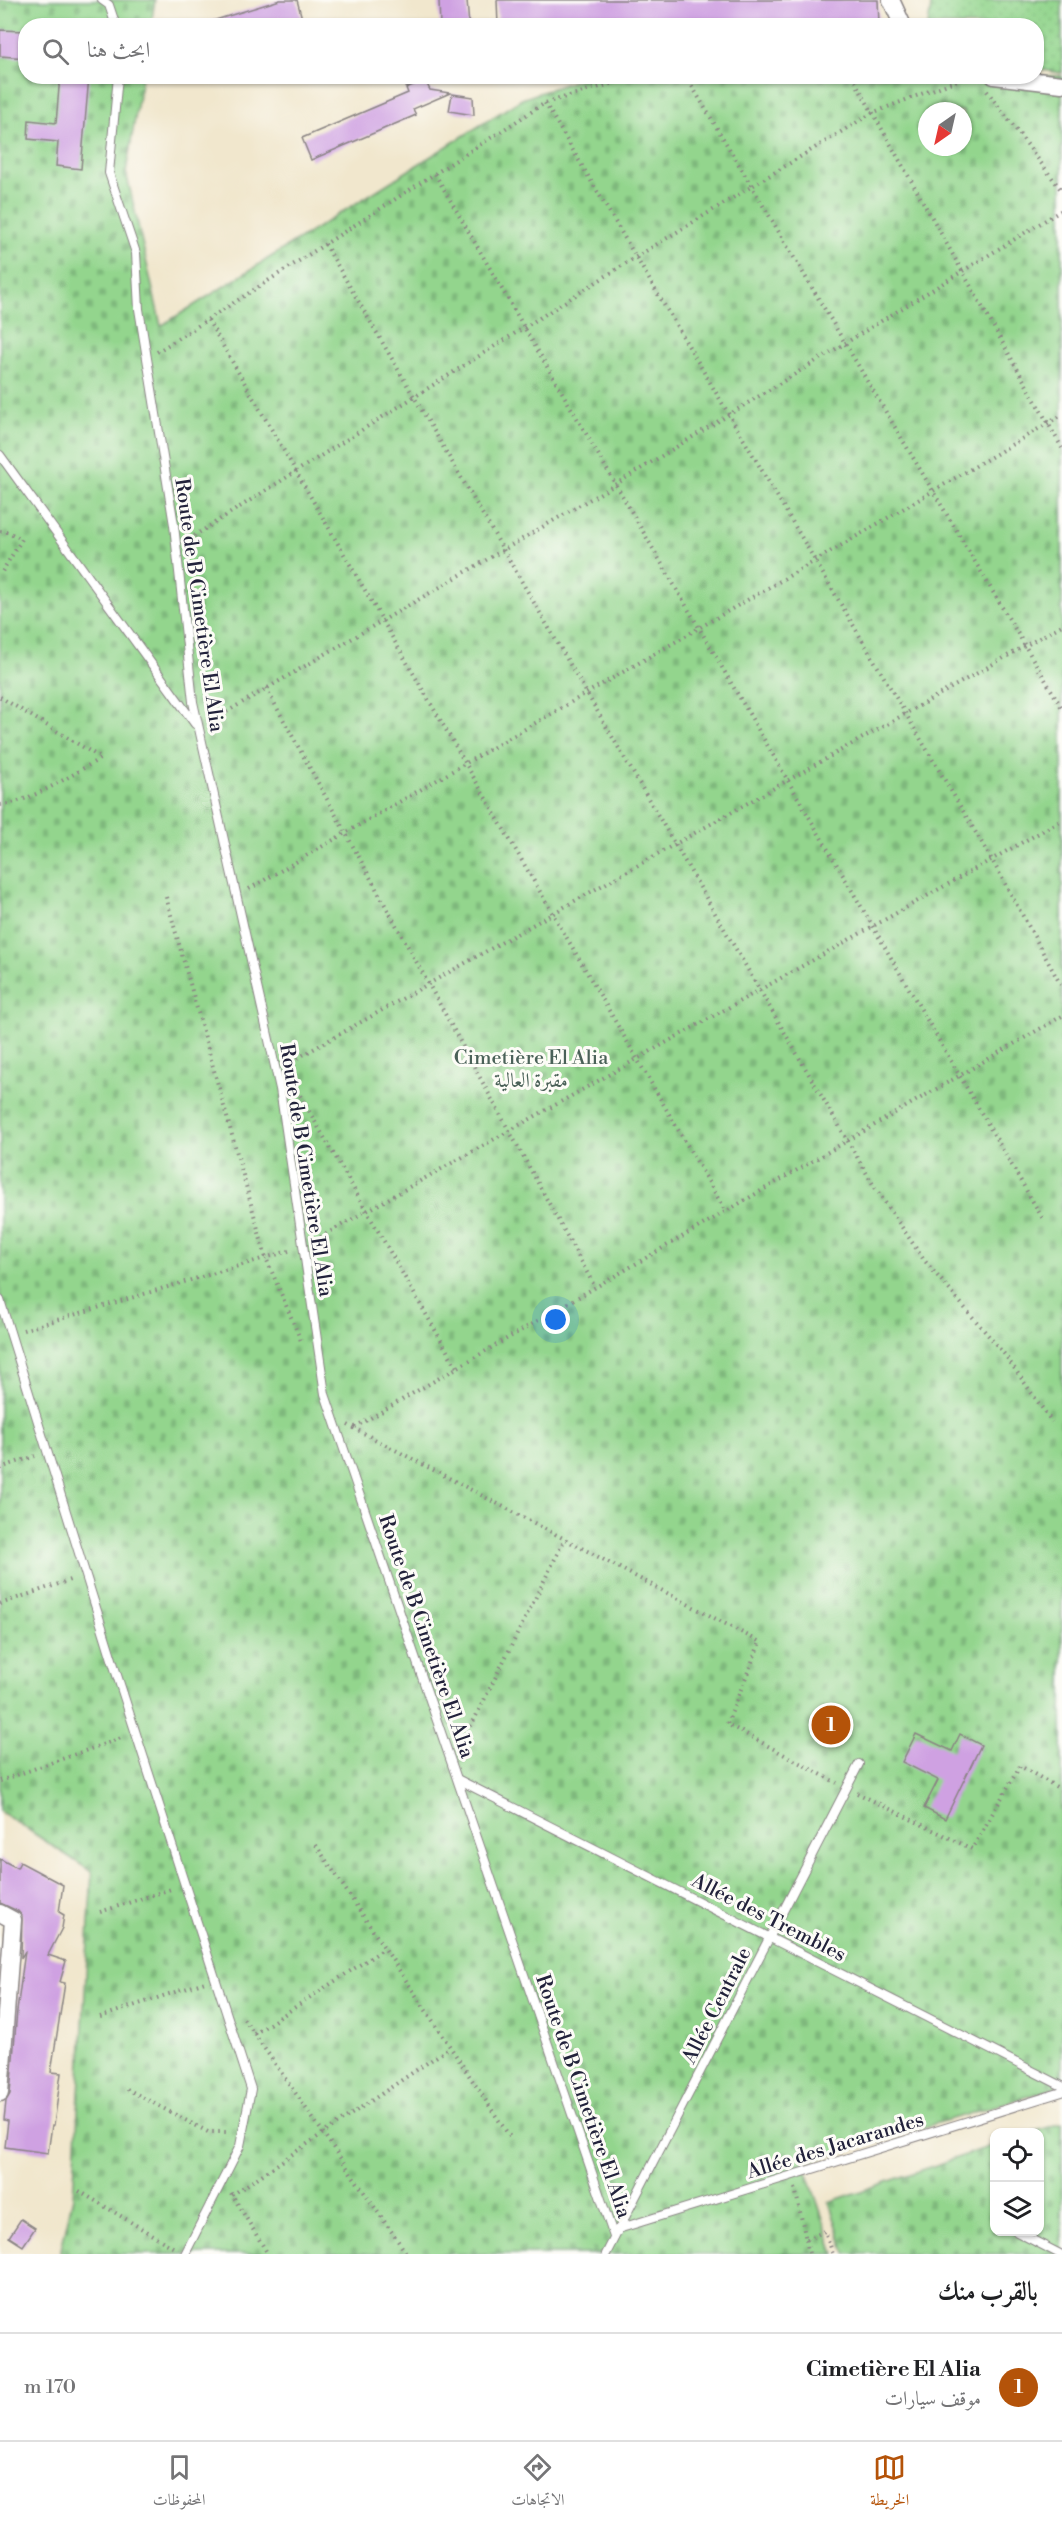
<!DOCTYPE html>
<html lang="ar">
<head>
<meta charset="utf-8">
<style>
  :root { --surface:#fff; --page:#f6f6f6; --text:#202124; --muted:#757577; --line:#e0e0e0; --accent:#b45309 }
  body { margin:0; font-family:"Libre Bodoni",Amiri,serif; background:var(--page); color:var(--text); direction:rtl }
  .controls { position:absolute; right:18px; bottom:18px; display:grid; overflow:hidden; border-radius:12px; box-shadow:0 2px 4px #0004 }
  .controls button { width:54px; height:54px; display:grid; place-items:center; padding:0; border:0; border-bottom:2px solid var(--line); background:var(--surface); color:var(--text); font:30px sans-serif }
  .compass { position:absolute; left:918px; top:102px; width:54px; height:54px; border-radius:50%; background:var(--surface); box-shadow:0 2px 4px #0004; rotate:214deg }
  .you { position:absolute; left:556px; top:1320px; width:21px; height:21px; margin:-15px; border:4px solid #fff; border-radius:50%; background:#1a73e8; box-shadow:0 0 0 9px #1a73e833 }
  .badge { display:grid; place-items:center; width:39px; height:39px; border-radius:50%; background:var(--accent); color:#fff; font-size:20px; font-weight:700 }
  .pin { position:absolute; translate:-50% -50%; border:3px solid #fff; box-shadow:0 2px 6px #0006 }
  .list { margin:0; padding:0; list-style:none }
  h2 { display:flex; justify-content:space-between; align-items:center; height:78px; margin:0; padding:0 24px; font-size:26px }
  h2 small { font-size:20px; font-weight:400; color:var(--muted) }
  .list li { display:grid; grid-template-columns:39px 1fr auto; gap:18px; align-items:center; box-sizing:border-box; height:108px; padding:0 24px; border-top:2px solid var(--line) }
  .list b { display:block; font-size:22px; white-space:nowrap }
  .list p { margin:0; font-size:20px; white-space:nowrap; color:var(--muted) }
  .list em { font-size:20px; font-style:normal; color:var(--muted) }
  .icon { flex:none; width:33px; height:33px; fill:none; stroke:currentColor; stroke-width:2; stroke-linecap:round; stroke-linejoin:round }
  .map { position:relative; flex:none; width:1062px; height:2254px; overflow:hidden; direction:ltr }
  .search { position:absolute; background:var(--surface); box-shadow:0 2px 4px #0004; left:18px; right:18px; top:18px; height:66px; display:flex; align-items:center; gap:15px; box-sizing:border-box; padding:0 21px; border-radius:24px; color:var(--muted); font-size:22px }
  .sheet { height:186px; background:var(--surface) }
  nav { display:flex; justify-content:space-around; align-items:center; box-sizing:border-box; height:84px; border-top:2px solid var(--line); background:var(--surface); font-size:16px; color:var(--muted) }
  nav a { display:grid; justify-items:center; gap:3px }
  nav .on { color:var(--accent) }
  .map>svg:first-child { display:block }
  .cemetery { fill:url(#cemetery-stones); stroke:#5a7c64; stroke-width:1.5; fill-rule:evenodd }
  .park { fill:url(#park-dots); stroke:#5a7c64; stroke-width:1.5 }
  .building { fill:#cfa1e2 }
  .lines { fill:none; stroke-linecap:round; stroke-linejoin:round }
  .lane-casing { stroke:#8a8484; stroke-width:10 }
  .street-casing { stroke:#8a8484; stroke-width:19 }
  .path { stroke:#8a8484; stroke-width:4; stroke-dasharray:1.5 4.5; stroke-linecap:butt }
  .lane { stroke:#fff; stroke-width:8 }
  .street { stroke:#fff; stroke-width:16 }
  .labels { text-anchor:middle; stroke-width:6; stroke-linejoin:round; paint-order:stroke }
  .street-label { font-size:20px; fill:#22223b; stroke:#fdfcf7 }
  .park-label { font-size:20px; fill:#4a6158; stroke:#fdfcf7 }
</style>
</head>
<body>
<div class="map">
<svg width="1062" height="2254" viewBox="0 0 1062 2254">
  <defs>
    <pattern id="cemetery-stones" width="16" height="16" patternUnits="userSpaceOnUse" patternTransform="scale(1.5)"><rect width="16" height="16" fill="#93d58d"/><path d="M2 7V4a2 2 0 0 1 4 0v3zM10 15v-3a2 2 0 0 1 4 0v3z" fill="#7eb77b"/></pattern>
    <pattern id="park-dots" width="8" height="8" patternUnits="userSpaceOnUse" patternTransform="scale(1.5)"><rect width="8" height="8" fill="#93d58d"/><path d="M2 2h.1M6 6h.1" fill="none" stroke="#7eb77b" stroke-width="1.8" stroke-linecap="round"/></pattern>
  </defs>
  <rect width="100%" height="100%" fill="#fdfcf7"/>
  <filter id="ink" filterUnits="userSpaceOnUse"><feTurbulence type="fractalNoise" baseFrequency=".0167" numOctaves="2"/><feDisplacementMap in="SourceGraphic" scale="12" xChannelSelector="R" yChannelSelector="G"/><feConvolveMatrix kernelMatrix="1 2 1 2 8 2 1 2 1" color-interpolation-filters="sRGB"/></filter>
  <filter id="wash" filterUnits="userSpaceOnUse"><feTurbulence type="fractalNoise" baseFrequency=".008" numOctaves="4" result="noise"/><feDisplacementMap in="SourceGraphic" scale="24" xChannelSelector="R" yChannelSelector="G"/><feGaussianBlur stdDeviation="1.35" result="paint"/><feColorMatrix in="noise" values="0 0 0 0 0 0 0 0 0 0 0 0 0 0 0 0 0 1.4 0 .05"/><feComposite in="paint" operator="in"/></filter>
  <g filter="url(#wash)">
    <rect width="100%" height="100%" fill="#f1e7cd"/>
    <g class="cemetery">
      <path d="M0,0H155L151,25L26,26V76L142,77L126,172L161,326L522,99L585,77L1062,76V2086L804,2163L835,2254H60L73,2197L92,1872L0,1811ZM927,111H963V147H927Z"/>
      <path d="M1062,2123V2254H846L829,2202L994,2145V2232H1040V2132H1033Z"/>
    </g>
    <path class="park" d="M932,0H1062V73L1037,69L1036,26L928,25Z"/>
    <g id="blocks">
      <g class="building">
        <path d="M280,0H297L304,26H210L209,22Z"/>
        <path d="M439,0H467L469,26H440Z"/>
        <path d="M497,0H878L879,24L498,26Z"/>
        <path d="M0,30L26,31V58L0,56Z"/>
        <path d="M60,76H89L81,169L56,166L58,142L28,139L29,120L56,123Z"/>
        <path d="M425,80L430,90L450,93L413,109L416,115L311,160L302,138L408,93L406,88Z"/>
        <path d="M452,94L473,97L474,115L449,111Z"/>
        <path d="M916,1734L952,1751L960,1734L981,1745L945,1819L924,1808L938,1780L902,1762Z"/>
        <path d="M0,1859L17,1868L20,1862L63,1885L59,1912L64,1915L62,1928L48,1955L66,1961L60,1982L65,1983L51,2072L61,2073L54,2125H52L48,2153L5,2147L8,2121L4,2120L6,2101L10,2094L17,2011L25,1951L21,1958L22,1916L18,1911L0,1903Z"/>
        <path d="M21,2219L35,2228L23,2246L9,2237Z"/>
      </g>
    </g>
  </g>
  <g filter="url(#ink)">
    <use href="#blocks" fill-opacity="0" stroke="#8a8484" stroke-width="1.5"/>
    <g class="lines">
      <g class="lane-casing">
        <g id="lane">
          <path d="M102,0L109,5L116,26"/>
          <path d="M118,76L109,173L136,253L139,309L174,525L193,702L280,1089L325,1394L614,2237"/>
          <path d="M0,455L195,724"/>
          <path d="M0,1300L116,1672L251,2089L240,2146L185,2254"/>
          <path d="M459,1780L1062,2086"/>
          <path d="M618,2229L1062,2092"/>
          <path d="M1017,2232L1060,2254"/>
          <path d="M606,2254L859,1764"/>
        </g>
      </g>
      <g class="street-casing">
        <g id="street">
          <path d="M891,0L903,26"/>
          <path d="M994,76L1062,84"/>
          <path d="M0,1913L13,1920L0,2093"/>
        </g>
      </g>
      <g class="path">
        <path d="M686,76L1062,708"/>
        <path d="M852,76L1062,448"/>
        <path d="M987,91L1062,191"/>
        <path d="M545,103L992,860L1062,987"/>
        <path d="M435,174L1043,1219"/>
        <path d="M325,244L874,1186L924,1260L1005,1355L1052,1422"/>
        <path d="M208,320L726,1212"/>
        <path d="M157,352L545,103L638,76"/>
        <path d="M0,531L8,532L22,539L0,575"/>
        <path d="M189,539L636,257L872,113L968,76"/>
        <path d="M266,688L595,1287"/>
        <path d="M0,697L101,758C75,773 29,803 0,805"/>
        <path d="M211,721L616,484L1062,210"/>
        <path d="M249,889L818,559L1062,415"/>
        <path d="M166,897L266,1258L302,1343"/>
        <path d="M287,1064L1062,625"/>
        <path d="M294,1085L457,1368"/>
        <path d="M315,1240L1062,820"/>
        <path d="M23,1330L292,1250"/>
        <path d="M348,1425L760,1642L727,1724L837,1783"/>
        <path d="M355,1427L1062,1016"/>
        <path d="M0,1468L35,1456"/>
        <path d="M0,1604L73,1579"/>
        <path d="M460,1748L565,1539"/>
        <path d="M0,1781L124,1737"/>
        <path d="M857,1793L972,1849L1020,1766L1062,1790"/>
        <path d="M316,1845L510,2137"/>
        <path d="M100,1912L174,1888"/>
        <path d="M100,2017L205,1982"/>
        <path d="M244,2019L407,2254"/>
        <path d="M254,2034L384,1949"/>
        <path d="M127,2089L208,2132H229"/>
        <path d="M795,2188L806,2240L825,2231L833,2254"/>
        <path d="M79,2191L174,2248"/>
        <path d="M231,2193L268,2254"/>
        <path d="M232,2195L449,2048"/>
        <path d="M806,2240L809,2254"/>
      </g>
      <use href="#lane" class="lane"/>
      <use href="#street" class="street"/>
    </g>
  </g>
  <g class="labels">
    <g class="street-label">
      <text transform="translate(200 605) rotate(82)" y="7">Route de B Cimetière El Alia</text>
      <text transform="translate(307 1170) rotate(81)" y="7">Route de B Cimetière El Alia</text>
      <text transform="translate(427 1636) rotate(71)" y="7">Route de B Cimetière El Alia</text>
      <text transform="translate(769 1917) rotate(27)" y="7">Allée des Trembles</text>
      <text transform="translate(716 2005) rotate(-63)" y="7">Allée Centrale</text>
      <text transform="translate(584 2096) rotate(71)" y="7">Route de B Cimetière El Alia</text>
      <text transform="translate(835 2145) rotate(-17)" y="7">Allée des Jacarandes</text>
    </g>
    <g class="park-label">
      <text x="531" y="1064">Cimetière El Alia<tspan x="531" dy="23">مقبرة العالية</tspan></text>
    </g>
  </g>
</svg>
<div class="controls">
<button><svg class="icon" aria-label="locate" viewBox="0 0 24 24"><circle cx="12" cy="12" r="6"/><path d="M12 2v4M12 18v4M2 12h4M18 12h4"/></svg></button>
<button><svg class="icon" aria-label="layers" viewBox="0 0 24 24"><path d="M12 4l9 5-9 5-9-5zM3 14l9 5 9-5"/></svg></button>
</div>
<svg class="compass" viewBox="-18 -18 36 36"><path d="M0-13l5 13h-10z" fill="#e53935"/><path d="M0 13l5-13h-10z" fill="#757577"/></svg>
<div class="you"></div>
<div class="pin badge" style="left:831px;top:1725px">1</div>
<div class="search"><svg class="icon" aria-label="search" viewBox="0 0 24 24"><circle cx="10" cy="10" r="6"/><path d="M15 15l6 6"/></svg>ابحث هنا</div>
</div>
<section class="sheet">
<h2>بالقرب منك<small></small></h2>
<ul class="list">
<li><span class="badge">1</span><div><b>Cimetière El Alia</b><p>موقف سيارات</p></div><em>170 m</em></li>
</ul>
</section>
<nav>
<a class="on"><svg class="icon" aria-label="map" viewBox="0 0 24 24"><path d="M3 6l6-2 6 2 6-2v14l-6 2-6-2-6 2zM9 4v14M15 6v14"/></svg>الخريطة</a>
<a><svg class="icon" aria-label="directions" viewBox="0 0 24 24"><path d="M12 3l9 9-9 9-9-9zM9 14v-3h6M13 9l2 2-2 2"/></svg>الاتجاهات</a>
<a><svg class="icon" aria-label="saved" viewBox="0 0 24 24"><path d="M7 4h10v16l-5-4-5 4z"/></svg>المحفوظات</a>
</nav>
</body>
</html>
